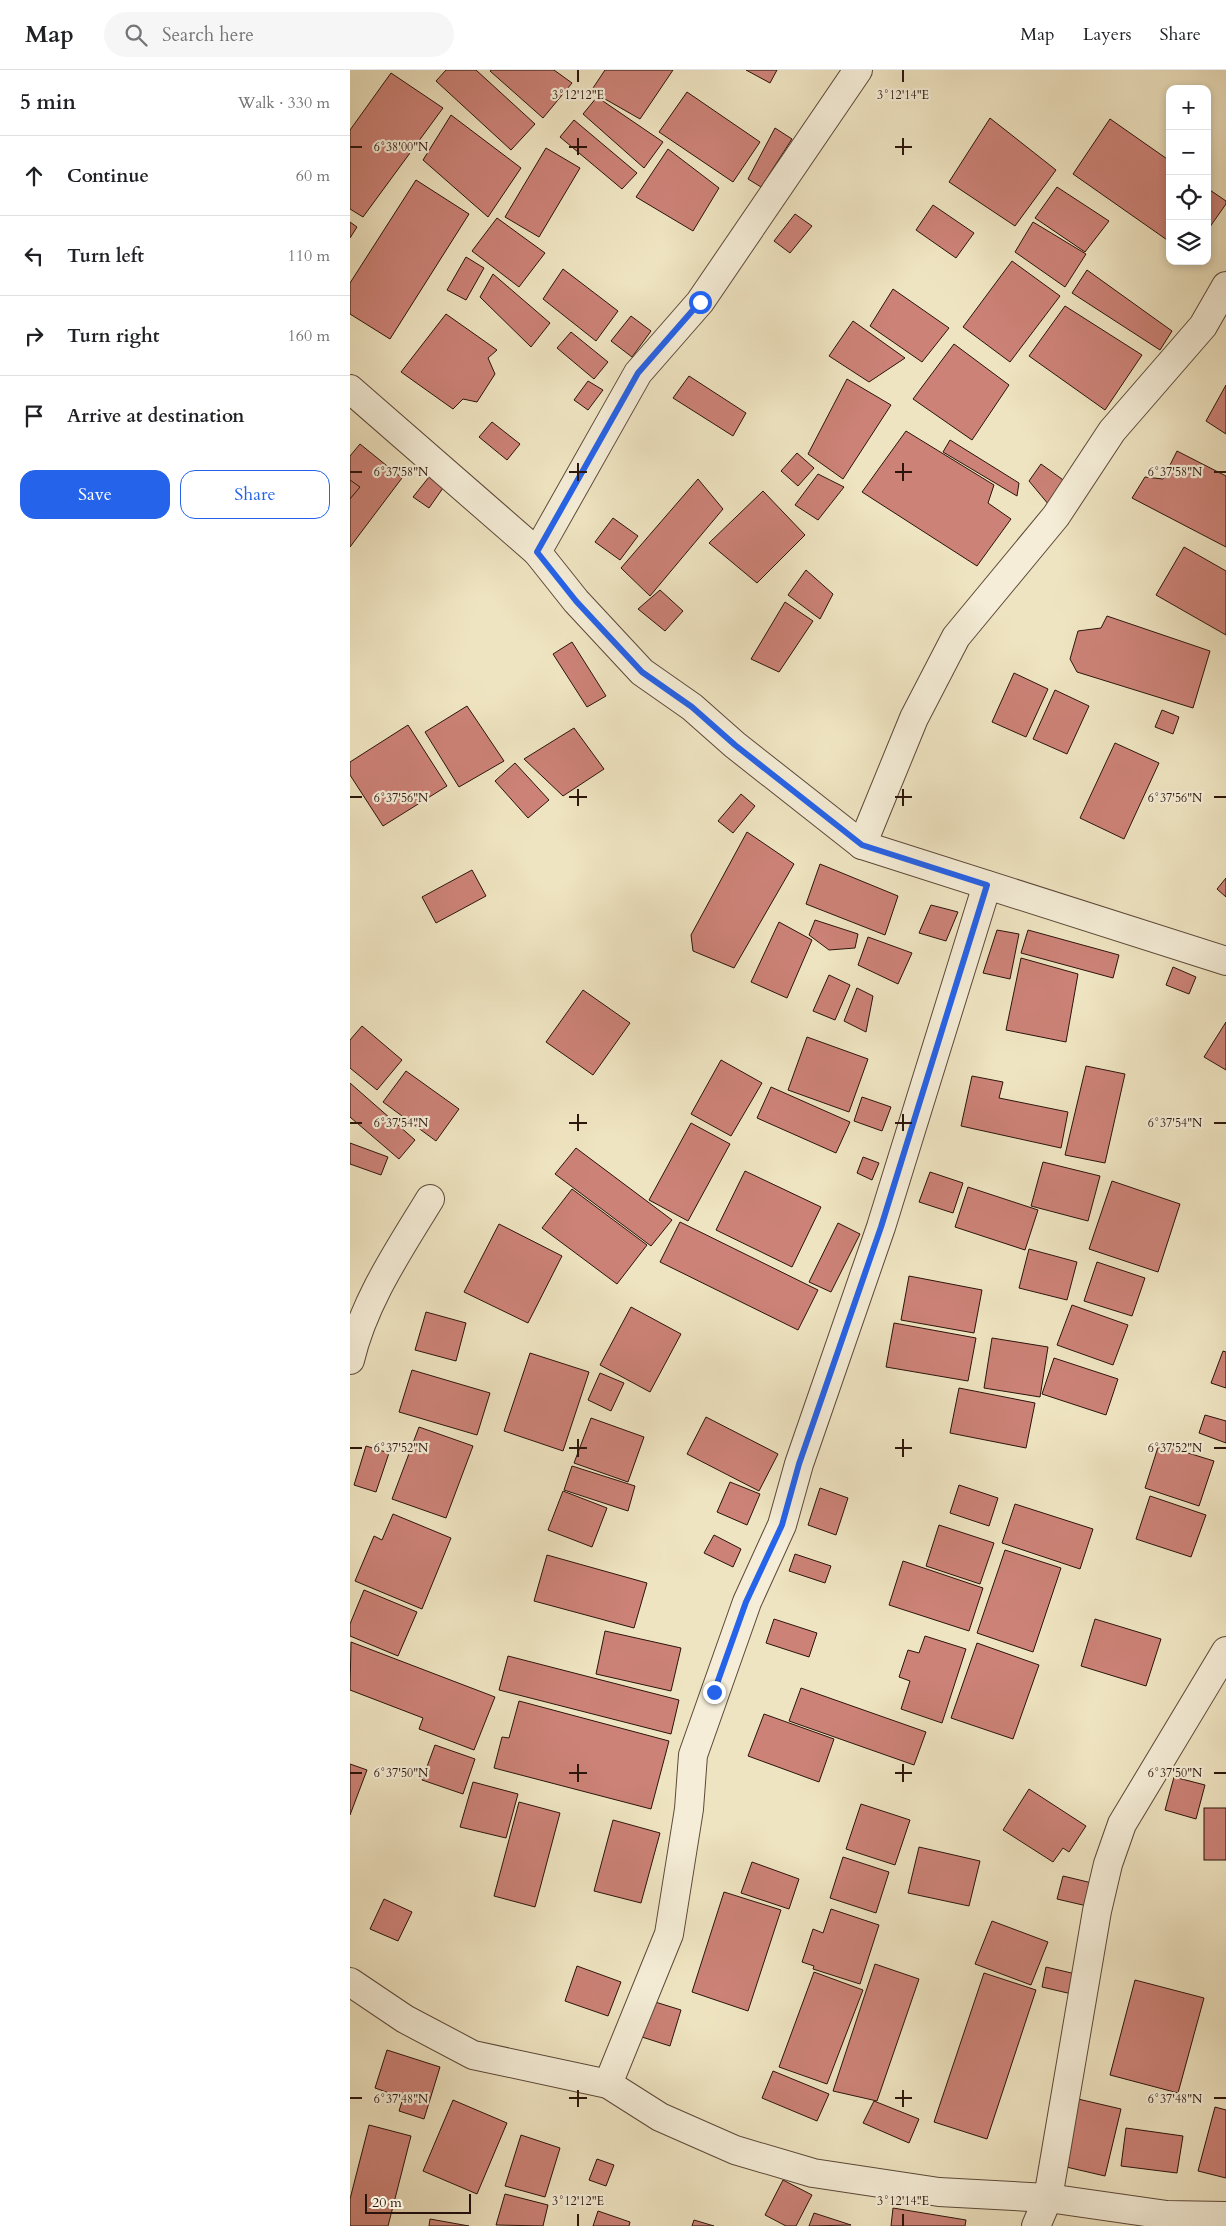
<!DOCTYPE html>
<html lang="en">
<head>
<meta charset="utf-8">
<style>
  :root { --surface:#fff; --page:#f6f6f6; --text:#202124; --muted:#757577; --line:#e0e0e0; --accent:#2563eb }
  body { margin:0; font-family:Cardo,serif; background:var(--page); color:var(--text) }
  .controls { position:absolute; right:15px; top:15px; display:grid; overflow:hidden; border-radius:10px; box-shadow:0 2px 8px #0003 }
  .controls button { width:45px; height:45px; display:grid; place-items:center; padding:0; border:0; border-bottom:1px solid var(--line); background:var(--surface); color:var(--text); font:25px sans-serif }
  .scale { position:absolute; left:15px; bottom:12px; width:106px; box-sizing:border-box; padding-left:5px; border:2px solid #2b140b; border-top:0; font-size:14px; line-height:18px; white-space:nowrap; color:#2b140b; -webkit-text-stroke:4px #f5edd7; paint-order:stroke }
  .stop { position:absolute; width:15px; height:15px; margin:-11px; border:4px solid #2563eb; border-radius:50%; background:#fff }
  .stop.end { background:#2563eb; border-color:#fff; box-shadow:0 1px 5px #0008 }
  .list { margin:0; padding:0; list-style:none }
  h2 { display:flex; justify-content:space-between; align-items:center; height:65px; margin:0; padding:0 20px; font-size:21px }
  h2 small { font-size:16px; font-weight:400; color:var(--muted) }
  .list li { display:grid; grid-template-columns:32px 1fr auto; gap:15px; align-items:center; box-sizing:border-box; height:80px; padding:0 20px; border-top:1px solid var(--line) }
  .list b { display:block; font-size:19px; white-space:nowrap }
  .list em { font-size:16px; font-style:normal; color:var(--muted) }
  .actions { display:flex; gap:10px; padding:15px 20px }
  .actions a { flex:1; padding:11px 0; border:1px solid var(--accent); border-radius:15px; text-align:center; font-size:18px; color:var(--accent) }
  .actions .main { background:var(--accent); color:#fff }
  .icon { flex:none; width:28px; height:28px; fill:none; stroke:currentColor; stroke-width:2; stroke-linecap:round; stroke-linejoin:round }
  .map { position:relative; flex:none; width:876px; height:2156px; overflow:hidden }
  header { display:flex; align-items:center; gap:30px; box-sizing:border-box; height:70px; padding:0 25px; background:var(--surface); border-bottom:1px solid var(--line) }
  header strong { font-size:24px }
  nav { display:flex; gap:28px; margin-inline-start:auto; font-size:18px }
  .search { width:350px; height:45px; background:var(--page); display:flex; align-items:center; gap:12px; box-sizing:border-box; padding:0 18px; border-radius:28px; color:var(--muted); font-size:19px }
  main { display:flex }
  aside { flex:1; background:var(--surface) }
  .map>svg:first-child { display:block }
  .building { fill:#cc8277; stroke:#2b140b }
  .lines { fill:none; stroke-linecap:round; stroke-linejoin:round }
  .street-casing { stroke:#5c4838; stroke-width:30 }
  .street { stroke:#f5edd7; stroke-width:28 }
  .route { stroke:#2563eb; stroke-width:6 }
  .ticks { fill:none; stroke:#2b140b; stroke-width:2 }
  .ticks-label { font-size:12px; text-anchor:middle; fill:#2b140b; stroke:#f5edd7; stroke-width:4.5; stroke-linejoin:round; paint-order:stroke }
</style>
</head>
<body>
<header>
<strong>Map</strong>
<div class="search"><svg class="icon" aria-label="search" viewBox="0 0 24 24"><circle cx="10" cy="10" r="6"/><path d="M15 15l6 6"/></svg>Search here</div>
<nav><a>Map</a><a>Layers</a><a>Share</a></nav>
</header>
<main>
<aside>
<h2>5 min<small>Walk · 330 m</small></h2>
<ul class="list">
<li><svg class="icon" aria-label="ahead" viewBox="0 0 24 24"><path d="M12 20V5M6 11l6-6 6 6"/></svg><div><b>Continue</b></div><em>60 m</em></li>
<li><svg class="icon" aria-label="left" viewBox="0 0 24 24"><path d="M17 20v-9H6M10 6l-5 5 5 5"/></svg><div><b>Turn left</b></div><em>110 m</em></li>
<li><svg class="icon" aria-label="right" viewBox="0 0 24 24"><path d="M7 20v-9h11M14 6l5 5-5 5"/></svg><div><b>Turn right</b></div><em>160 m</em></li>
<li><svg class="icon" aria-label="arrive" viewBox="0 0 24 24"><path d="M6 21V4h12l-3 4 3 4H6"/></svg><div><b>Arrive at destination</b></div></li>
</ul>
<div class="actions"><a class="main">Save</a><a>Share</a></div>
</aside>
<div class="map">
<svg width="876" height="2156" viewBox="0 0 876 2156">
  <rect width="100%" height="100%" fill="#efe4c1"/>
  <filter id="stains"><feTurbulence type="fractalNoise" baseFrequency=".004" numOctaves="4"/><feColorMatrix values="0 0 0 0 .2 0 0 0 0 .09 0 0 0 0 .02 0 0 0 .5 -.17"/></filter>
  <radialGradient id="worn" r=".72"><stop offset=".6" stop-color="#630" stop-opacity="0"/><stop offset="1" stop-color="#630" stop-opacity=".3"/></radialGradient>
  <g class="building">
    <path d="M96,0H126L185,54L161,80L86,11Z"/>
    <path d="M141,0H204L222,13L193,48L140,1Z"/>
    <path d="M255,0H323L290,49L241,21Z"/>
    <path d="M396,0H427L420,13Z"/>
    <path d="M41,3L93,38L13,147L0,139V60Z"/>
    <path d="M337,22L410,72L383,112L309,62Z"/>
    <path d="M247,27L313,72L294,98L233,44Z"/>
    <path d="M101,45L171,98L138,147L73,90Z"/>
    <path d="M640,48L706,100L665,156L599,112Z"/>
    <path d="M760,49L820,91V172L723,104Z"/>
    <path d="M224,50L287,103L272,119L210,67Z"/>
    <path d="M425,58L442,69L411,117L398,109Z"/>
    <path d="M196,78L230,98L189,167L155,147Z"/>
    <path d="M318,79L369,118L343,161L286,127Z"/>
    <path d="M66,110L119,144L40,269L0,244V213Z"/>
    <path d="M707,117L759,151L735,182L685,148Z"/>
    <path d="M857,118L876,131V134L857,161Z"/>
    <path d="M583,135L624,163L606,188L566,160Z"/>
    <path d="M445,144L462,156L440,183L424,171Z"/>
    <path d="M147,148L195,183L169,217L122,181Z"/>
    <path d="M0,152L7,157L0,168Z"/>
    <path d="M683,152L736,184L715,217L665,182Z"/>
    <path d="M116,187L134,198L116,230L97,220Z"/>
    <path d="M662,191L710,226L660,292L613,257Z"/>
    <path d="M213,199L268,241L246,271L193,229Z"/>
    <path d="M737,200L822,261L810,280L722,223Z"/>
    <path d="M143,204L200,253L181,277L130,227Z"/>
    <path d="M543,219L599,258L572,292L520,256Z"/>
    <path d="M715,236L792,285L755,340L679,286Z"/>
    <path d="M96,244L147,280L138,288L145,304L127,332L113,329L103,339L51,302Z"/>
    <path d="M281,246L301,261L282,287L261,271Z"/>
    <path d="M503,251L555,288L519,312L479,286Z"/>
    <path d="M221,262L258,292L244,309L207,278Z"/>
    <path d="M604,274L659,315L622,370L563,329Z"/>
    <path d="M339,306L396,343L383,366L323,328Z"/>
    <path d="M497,309L541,335L493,409L458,384Z"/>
    <path d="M238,311L253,320L238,340L224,330Z"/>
    <path d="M876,315V364L856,351Z"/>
    <path d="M142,352L170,374L157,390L129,367Z"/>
    <path d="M556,361L644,415L638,433L661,449L627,496L512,422Z"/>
    <path d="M600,370L669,413L667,426L593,382Z"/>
    <path d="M10,374L52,408L0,477V386Z"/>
    <path d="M827,381L876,406V477L782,428L795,407L813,409Z"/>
    <path d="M447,383L464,398L448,416L431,401Z"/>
    <path d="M691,394L716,412L699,435L679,411Z"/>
    <path d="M468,404L494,417L468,450L445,435Z"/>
    <path d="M79,407L93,418L79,438L63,427Z"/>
    <path d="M348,409L373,439L300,526L271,498Z"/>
    <path d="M0,410L10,417L0,429Z"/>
    <path d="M413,421L455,465L407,513L359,473Z"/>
    <path d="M263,448L288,466L270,490L245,472Z"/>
    <path d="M834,477L876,501V565L806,525Z"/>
    <path d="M456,500L483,524L470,549L438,525Z"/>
    <path d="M310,520L333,541L315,561L288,539Z"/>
    <path d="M435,532L463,551L429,602L401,589Z"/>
    <path d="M757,546L860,581L843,638L727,602L720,589L728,561L751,558Z"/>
    <path d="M222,572L256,626L237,637L203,584Z"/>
    <path d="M664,603L698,619L676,667L642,652Z"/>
    <path d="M705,620L739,636L717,684L683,669Z"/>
    <path d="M117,636L154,691L109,717L75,662Z"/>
    <path d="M812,640L829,647L823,664L805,657Z"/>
    <path d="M58,655L97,716L33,756L0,705V692Z"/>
    <path d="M224,658L254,699L213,726L174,689Z"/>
    <path d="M765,673L809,693L774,769L730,748Z"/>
    <path d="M165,693L199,730L178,748L145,711Z"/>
    <path d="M391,724L405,736L383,763L368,751Z"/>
    <path d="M397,762L444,794L384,898L343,881L341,865Z"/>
    <path d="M470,794L548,826L535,865L456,834Z"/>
    <path d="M122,800L136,826L86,853L72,827Z"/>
    <path d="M876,808V827L867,819Z"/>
    <path d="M581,835L608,842L596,871L569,863Z"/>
    <path d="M465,850L508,864L505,878L479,880L459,865Z"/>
    <path d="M429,852L462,870L437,928L401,912Z"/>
    <path d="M647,860L669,864L660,909L633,903Z"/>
    <path d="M678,860L769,885L763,908L671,883Z"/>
    <path d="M518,867L562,883L548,914L508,895Z"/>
    <path d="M671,888L728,904L716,972L656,960Z"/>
    <path d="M823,897L846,907L839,924L816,915Z"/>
    <path d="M479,905L500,915L485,950L463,941Z"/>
    <path d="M507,918L523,926L516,962L494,951Z"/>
    <path d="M233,920L280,953L243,1005L196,972Z"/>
    <path d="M876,952V1000L854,987Z"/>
    <path d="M12,956L52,990L27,1020L0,998V970Z"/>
    <path d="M457,967L518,989L499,1042L438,1020Z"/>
    <path d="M371,990L412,1013L381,1066L341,1044Z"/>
    <path d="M736,996L775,1004L755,1093L715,1085Z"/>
    <path d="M56,1001L109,1039L86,1071L33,1032Z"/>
    <path d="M622,1006L653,1012L649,1028L718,1042L711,1078L611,1056Z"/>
    <path d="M0,1013L65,1070L49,1089L0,1047Z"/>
    <path d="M421,1017L500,1052L486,1083L407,1048Z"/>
    <path d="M512,1027L541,1037L532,1061L504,1051Z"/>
    <path d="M341,1053L380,1074L338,1151L299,1130Z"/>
    <path d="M0,1073L38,1087L31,1105L0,1094Z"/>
    <path d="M226,1078L322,1150L301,1176L205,1104Z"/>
    <path d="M513,1087L529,1093L522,1110L507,1103Z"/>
    <path d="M693,1092L750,1106L738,1151L681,1136Z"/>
    <path d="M395,1101L471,1137L442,1197L366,1160Z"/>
    <path d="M580,1102L613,1113L603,1143L569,1132Z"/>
    <path d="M762,1111L830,1134L808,1202L739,1179Z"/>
    <path d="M618,1117L688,1140L675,1180L605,1157Z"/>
    <path d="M222,1119L297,1175L267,1214L192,1158Z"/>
    <path d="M330,1152L468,1220L448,1260L310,1192Z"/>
    <path d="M488,1153L510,1164L481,1222L459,1212Z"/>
    <path d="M149,1154L212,1186L178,1253L114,1222Z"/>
    <path d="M679,1179L727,1192L717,1230L669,1218Z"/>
    <path d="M747,1192L795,1208L782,1246L734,1231Z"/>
    <path d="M559,1206L632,1220L624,1263L551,1250Z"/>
    <path d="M722,1235L778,1255L763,1295L707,1275Z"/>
    <path d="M281,1237L331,1264L300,1322L250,1295Z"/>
    <path d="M76,1242L116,1253L106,1291L65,1280Z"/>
    <path d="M544,1253L626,1268L618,1311L536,1297Z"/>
    <path d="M642,1268L698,1277L690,1327L634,1318Z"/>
    <path d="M873,1281L876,1282V1318L861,1313Z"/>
    <path d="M180,1283L239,1302L213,1381L154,1361Z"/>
    <path d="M704,1288L768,1309L756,1345L692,1324Z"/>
    <path d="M62,1300L140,1323L127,1365L49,1342Z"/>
    <path d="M250,1303L274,1313L261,1341L238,1330Z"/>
    <path d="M609,1318L685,1333L676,1378L600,1363Z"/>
    <path d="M855,1345L876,1351V1373L849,1363Z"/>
    <path d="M356,1347L428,1384L409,1421L337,1384Z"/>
    <path d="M241,1348L294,1367L278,1412L224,1393Z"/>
    <path d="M69,1357L123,1376L96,1448L42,1429Z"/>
    <path d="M809,1374L864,1391L849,1436L795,1418Z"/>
    <path d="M16,1376L39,1383L26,1422L4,1415Z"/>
    <path d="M222,1396L285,1416L278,1441L214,1420Z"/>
    <path d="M380,1412L410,1424L397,1455L367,1442Z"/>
    <path d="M609,1415L648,1428L639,1456L600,1443Z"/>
    <path d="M470,1418L498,1428L486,1465L458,1455Z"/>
    <path d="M213,1421L257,1438L242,1477L198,1460Z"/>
    <path d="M800,1426L856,1445L841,1487L786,1469Z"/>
    <path d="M665,1434L743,1459L730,1499L652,1473Z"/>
    <path d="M43,1444L101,1468L72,1539L5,1511L24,1466L32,1470Z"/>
    <path d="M589,1455L644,1473L630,1514L576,1496Z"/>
    <path d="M364,1465L391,1479L383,1497L354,1483Z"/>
    <path d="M655,1480L711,1498L683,1582L627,1563Z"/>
    <path d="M445,1484L481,1496L475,1513L439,1501Z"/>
    <path d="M197,1485L297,1513L284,1558L184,1531Z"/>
    <path d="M553,1491L633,1518L619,1561L539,1535Z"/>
    <path d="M14,1520L67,1542L48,1586L0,1566V1554Z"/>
    <path d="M424,1549L467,1563L459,1587L416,1573Z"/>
    <path d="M745,1549L811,1569L796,1616L731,1596Z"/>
    <path d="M255,1561L331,1578L321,1621L246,1604Z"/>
    <path d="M575,1566L616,1579L592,1653L551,1639L560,1611L549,1607L558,1580L569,1583Z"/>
    <path d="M1,1572L145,1627L124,1680L69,1659L73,1648L0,1620Z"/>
    <path d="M627,1573L689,1595L663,1669L601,1648Z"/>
    <path d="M158,1586L329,1630L321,1664L149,1620Z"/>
    <path d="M451,1618L576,1662L564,1695L439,1651Z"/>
    <path d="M169,1631L319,1671L301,1739L144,1698L152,1667L159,1668Z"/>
    <path d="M414,1644L484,1669L469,1712L398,1686Z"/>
    <path d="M85,1675L125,1689L113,1724L72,1710Z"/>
    <path d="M0,1694L17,1700L0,1745Z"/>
    <path d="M824,1707L855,1715L846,1749L815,1740Z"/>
    <path d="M123,1712L168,1724L156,1768L110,1757Z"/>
    <path d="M679,1719L736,1756L719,1782L713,1778L703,1792L653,1760Z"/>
    <path d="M169,1732L210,1743L185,1837L144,1826Z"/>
    <path d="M511,1734L560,1750L545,1795L496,1779Z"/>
    <rect x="854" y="1738" width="22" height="52"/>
    <path d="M263,1750L310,1763L291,1833L244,1821Z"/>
    <path d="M569,1777L630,1791L619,1836L558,1823Z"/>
    <path d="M493,1787L539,1802L526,1843L480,1828Z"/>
    <path d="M402,1792L449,1809L439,1839L391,1823Z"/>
    <path d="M713,1806L742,1813L737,1836L707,1829Z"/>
    <path d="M374,1822L431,1840L398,1941L342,1922Z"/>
    <path d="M34,1829L62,1842L48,1871L20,1859Z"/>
    <path d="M481,1839L529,1855L510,1914L463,1899L464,1896L452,1892L463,1859L473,1863Z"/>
    <path d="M642,1851L698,1872L681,1915L625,1894Z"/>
    <path d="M525,1894L569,1909L527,2031L483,2021Z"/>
    <path d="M227,1896L271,1912L258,1946L215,1931Z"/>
    <path d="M696,1897L730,1905L726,1925L692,1917Z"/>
    <path d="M464,1902L513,1920L477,2014L429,1997Z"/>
    <path d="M634,1903L686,1920L637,2069L584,2052Z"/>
    <path d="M785,1910L854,1928L828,2023L760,2005Z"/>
    <path d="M302,1931L331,1940L320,1976L292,1967Z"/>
    <path d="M37,1980L90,1997L74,2049L49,2041L53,2028L25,2018Z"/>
    <path d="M423,2001L479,2024L467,2051L412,2028Z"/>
    <path d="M728,2029L771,2039L755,2106L712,2096Z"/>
    <path d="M103,2030L157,2053L127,2124L73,2101Z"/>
    <path d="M524,2031L569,2049L559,2073L513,2053Z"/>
    <path d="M865,2037L876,2040V2108L848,2101Z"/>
    <path d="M19,2055L61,2066L38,2156H0V2129Z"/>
    <path d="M776,2058L833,2066L827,2103L771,2096Z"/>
    <path d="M171,2065L210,2078L195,2127L155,2116Z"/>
    <path d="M247,2089L264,2095L256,2116L239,2110Z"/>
    <path d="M433,2110L462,2125L446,2156H436L415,2145Z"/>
    <path d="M155,2124L198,2135L193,2156L146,2155Z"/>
    <path d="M543,2138L616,2150L615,2156H541Z"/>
    <path d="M248,2141L280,2152L279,2156H243Z"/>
    <path d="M464,2143L501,2155L459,2156Z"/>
    <path d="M80,2149L119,2156H79Z"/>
    <path d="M344,2150L364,2156H342Z"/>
  </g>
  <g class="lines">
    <g class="street-casing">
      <g id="street">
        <path d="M0,319L187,482L226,531L292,602L342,637L385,675L512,775L876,891"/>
        <path d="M187,482L288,303L350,232L508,0"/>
        <path d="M512,775L564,648L606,567L706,446L762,361L853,256L876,216"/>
        <path d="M0,1290C14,1231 49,1180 80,1129"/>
        <path d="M0,1912L55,1949L123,1985L258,2014L310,2047L385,2080L463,2103L589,2122L698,2128L817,2145L876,2146"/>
        <path d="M258,2014L319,1864L339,1739L343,1685L397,1532L432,1455L449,1394L531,1157L637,815"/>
        <path d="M686,2156L698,2128L747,1841L758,1794L772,1754L876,1581"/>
      </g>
    </g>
    <use href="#street" class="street"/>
  </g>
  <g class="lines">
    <path class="route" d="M350,232L288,303L187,482L226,531L292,602L342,637L385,675L512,775L637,815L531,1157L449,1394L432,1455L396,1532L364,1622"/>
  </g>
  <path class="ticks" d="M228,0V12M553,0V12M228,68V85M553,68V85M0,77H12M219,77H237M545,77H562M228,393V411M553,393V411M0,402H12M219,402H237M545,402H562M864,402H876M228,719V736M553,719V736M0,727H12M219,727H237M545,727H562M864,727H876M228,1044V1061M553,1044V1061M0,1053H12M219,1053H237M545,1053H562M864,1053H876M228,1369V1387M553,1369V1387M0,1378H12M219,1378H237M545,1378H562M864,1378H876M228,1694V1712M553,1694V1712M0,1703H12M219,1703H237M545,1703H562M864,1703H876M228,2020V2037M553,2020V2037M0,2028H12M219,2028H237M545,2028H562M864,2028H876M228,2144V2156M553,2144V2156"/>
  <g class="ticks-label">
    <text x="228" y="29">3°12'12"E</text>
    <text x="553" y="29">3°12'14"E</text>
    <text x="51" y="81">6°38'00"N</text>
    <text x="51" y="406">6°37'58"N</text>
    <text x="825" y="406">6°37'58"N</text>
    <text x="51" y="732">6°37'56"N</text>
    <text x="825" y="732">6°37'56"N</text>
    <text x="51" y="1057">6°37'54"N</text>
    <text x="825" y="1057">6°37'54"N</text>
    <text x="51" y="1382">6°37'52"N</text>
    <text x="825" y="1382">6°37'52"N</text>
    <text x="51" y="1707">6°37'50"N</text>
    <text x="825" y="1707">6°37'50"N</text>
    <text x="51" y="2033">6°37'48"N</text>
    <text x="825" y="2033">6°37'48"N</text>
    <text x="228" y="2135">3°12'12"E</text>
    <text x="553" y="2135">3°12'14"E</text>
  </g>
  <rect width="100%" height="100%" filter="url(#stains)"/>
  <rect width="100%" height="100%" fill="url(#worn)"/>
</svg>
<div class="controls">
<button>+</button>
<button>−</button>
<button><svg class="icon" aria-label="locate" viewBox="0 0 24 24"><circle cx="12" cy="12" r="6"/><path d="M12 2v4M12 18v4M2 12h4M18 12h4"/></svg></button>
<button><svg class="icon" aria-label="layers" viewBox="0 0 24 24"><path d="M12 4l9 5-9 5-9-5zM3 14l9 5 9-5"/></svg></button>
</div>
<div class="scale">20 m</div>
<div class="stop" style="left:350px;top:232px"></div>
<div class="stop end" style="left:364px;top:1622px"></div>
</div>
</main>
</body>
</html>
